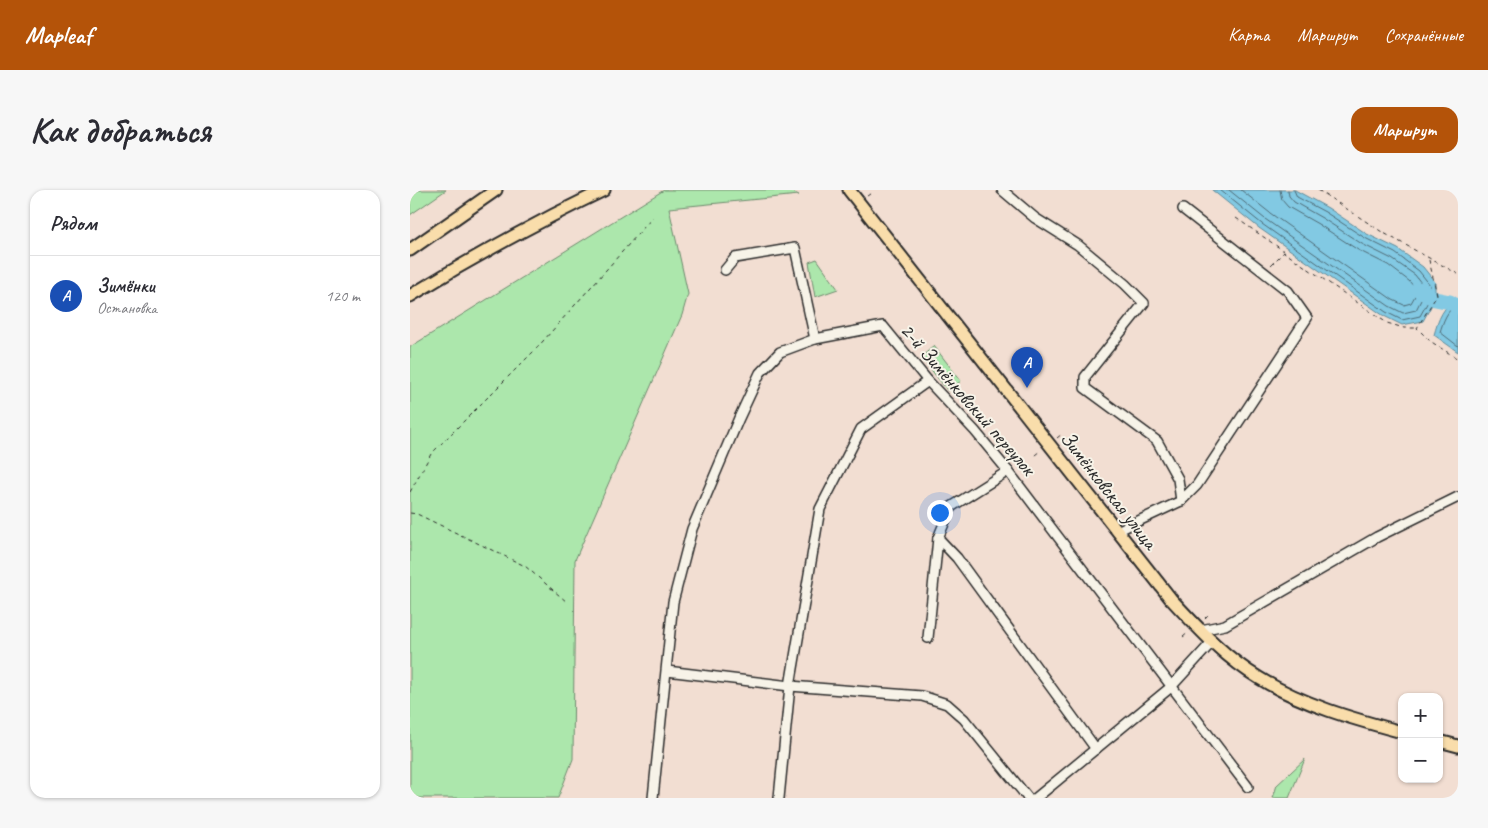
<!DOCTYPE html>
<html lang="ru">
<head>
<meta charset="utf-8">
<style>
  :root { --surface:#fff; --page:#f7f7f7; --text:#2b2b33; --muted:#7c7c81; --line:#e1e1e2; --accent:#b45309 }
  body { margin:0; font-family:Caveat,sans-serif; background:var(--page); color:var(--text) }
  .controls { position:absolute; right:15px; bottom:15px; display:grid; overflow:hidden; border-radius:10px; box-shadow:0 1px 4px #0004 }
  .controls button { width:45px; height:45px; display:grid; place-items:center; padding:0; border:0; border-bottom:1px solid var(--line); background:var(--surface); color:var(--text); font:25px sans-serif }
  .you { position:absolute; left:529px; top:322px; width:18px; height:18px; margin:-12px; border:4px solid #fff; border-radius:50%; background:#1a73e8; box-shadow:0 0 0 8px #1a73e833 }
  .badge { display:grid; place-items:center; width:32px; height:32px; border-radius:50%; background:var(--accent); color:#fff; font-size:16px; font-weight:700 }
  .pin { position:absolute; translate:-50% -41px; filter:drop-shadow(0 1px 2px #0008) }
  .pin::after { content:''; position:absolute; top:26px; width:18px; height:15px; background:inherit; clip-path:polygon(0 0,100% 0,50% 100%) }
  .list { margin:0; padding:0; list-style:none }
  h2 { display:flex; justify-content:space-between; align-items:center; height:65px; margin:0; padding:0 20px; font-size:21px }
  h2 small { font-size:16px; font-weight:400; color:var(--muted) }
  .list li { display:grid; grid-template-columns:32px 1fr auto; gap:15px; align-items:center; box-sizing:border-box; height:80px; padding:0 20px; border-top:1px solid var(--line) }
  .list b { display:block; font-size:19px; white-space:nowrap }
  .list p { margin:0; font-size:16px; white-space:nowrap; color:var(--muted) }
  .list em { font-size:16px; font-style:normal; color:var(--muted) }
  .map { position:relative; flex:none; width:1048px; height:608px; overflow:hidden; border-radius:15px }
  header { display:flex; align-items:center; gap:30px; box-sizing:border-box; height:70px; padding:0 25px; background:var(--accent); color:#fff }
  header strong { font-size:24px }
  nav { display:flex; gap:28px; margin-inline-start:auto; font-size:18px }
  .intro { display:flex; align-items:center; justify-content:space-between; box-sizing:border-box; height:120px; padding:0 30px }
  h1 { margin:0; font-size:35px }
  .button { padding:12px 22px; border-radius:15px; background:var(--accent); color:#fff; font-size:18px; font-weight:700 }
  main { display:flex; gap:30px; padding:0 30px }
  aside { flex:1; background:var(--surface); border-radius:15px; box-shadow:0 1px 4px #0004 }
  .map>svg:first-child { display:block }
  .green { fill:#ace7ac; stroke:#6c896c }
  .water { fill:#82c9e3; stroke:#5f8a99 }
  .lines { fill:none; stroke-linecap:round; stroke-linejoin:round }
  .shore { stroke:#4e6a75; stroke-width:1 }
  .river { stroke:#82c9e3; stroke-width:15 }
  .minor-casing { stroke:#2b2b2b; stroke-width:12 }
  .major-casing { stroke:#2b2b2b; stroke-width:15 }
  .path { stroke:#2b2b2b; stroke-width:1; stroke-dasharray:4 4; stroke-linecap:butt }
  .minor { stroke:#f7f3e8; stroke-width:9 }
  .major { stroke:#f9ddab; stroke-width:11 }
  .labels { text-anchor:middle; stroke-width:4; stroke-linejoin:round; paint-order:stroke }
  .street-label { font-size:21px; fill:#2b2b2b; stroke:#f7f3e8 }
</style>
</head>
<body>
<header>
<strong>Mapleaf</strong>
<nav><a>Карта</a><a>Маршрут</a><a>Сохранённые</a></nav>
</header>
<div class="intro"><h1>Как добраться</h1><a class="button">Маршрут</a></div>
<main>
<aside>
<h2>Рядом<small></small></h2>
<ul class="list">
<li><span class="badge" style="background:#1a4fb4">A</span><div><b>Зимёнки</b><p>Остановка</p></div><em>120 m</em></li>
</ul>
</aside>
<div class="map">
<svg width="1048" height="608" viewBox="0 0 1048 608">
  <rect width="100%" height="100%" fill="#f2ded2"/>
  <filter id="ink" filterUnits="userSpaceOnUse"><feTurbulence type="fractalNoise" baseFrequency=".02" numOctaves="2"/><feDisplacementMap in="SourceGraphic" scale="10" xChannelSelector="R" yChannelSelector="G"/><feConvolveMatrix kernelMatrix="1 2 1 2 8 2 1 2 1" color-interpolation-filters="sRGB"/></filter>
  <g filter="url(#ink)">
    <g class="green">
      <path d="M0,0H36L0,25Z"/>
      <path d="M254,0H378L389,5L259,18L278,104L272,125L165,370L163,569L148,608H0V157Z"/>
      <path d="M407,69L428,99L405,107L399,72Z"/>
      <path d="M524,156L551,191L538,201L511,167Z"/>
      <path d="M895,569L879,608H863L867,595Z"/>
    </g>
    <g class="water">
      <path d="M802,0H885L918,18L957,44L988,59L1013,77L1025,92V109L1013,131L992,135L974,126L849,38Z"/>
      <path d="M1048,109V162L1024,145C1028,130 1033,115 1048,109Z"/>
    </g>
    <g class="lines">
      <g class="shore">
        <path d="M810,0L852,34L976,122L992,130L1010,126L1020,108V95L1009,81L985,63L955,48L915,22L887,7L884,0"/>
        <path d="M819,0L855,29L979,116L993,123L1006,120L1013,106L1014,97L1005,85L982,69L952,54L912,28L884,12L879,6L878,0"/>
        <path d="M831,0L860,23L983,110L994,115L1001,113L1006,104V99L999,91L978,75L948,60L908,34L878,17L872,10L870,0"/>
        <path d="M1048,114C1037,119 1033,132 1030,142L1048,156"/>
      </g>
      <path class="river" d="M1008,99L1025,109L1040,112L1048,117"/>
      <g class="minor-casing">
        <g id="minor">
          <path d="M592,0L625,28L668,55L715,94L734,113L675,187V198L747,251L768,289L771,311"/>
          <path d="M315,80L325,68L385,58L405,149"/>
          <path d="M598,281L541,317L528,348L547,368L686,559"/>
          <path d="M707,341L771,311L787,295L897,128L878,101L773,19"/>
          <path d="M791,440L815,435L967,347L1048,307"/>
          <path d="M518,448L528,348"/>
          <path d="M257,481L380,496L512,506L537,514L554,529L618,608"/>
          <path d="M243,608L263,412L282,339L329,228L350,183L370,162L405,149L473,136L518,191L565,241L598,281L838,597"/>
          <path d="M369,608L380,496L410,319L451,239L518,191"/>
          <path d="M626,608L761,497L802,452"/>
        </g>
      </g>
      <g class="major-casing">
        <g id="major">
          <path d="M439,0L761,409C788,438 815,468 849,488C893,515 943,529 992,542"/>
          <path d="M0,60L86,0"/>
          <path d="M0,106C63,67 127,32 194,0"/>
          <path d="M1029,551L1048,556"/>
        </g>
      </g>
      <g class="path">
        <path d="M908,0L972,42L1048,84"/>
        <path d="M457,6L463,2"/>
        <path d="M826,28L874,61"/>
        <path d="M1019,70L1027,105L1007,138L1020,151L1048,169"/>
        <path d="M861,75L874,62L977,133L994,138H1007"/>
        <path d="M647,248L652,244"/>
        <path d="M625,265L630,261"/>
        <path d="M0,302L21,264L126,159L243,27"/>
        <path d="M0,323L7,324L115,376L157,412"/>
        <path d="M795,428L799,424"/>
        <path d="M773,447L779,442"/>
      </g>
      <use href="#minor" class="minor"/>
      <use href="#major" class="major"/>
    </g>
  </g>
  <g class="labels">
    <g class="street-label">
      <text transform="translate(558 209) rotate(49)" y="7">2-й Зимёнковский переулок</text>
      <text transform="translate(699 300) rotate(52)" y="7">Зимёнковская улица</text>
    </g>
  </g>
</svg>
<div class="controls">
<button>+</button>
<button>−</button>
</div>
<div class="you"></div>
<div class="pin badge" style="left:617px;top:198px;background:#1a4fb4">A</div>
</div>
</main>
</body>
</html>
